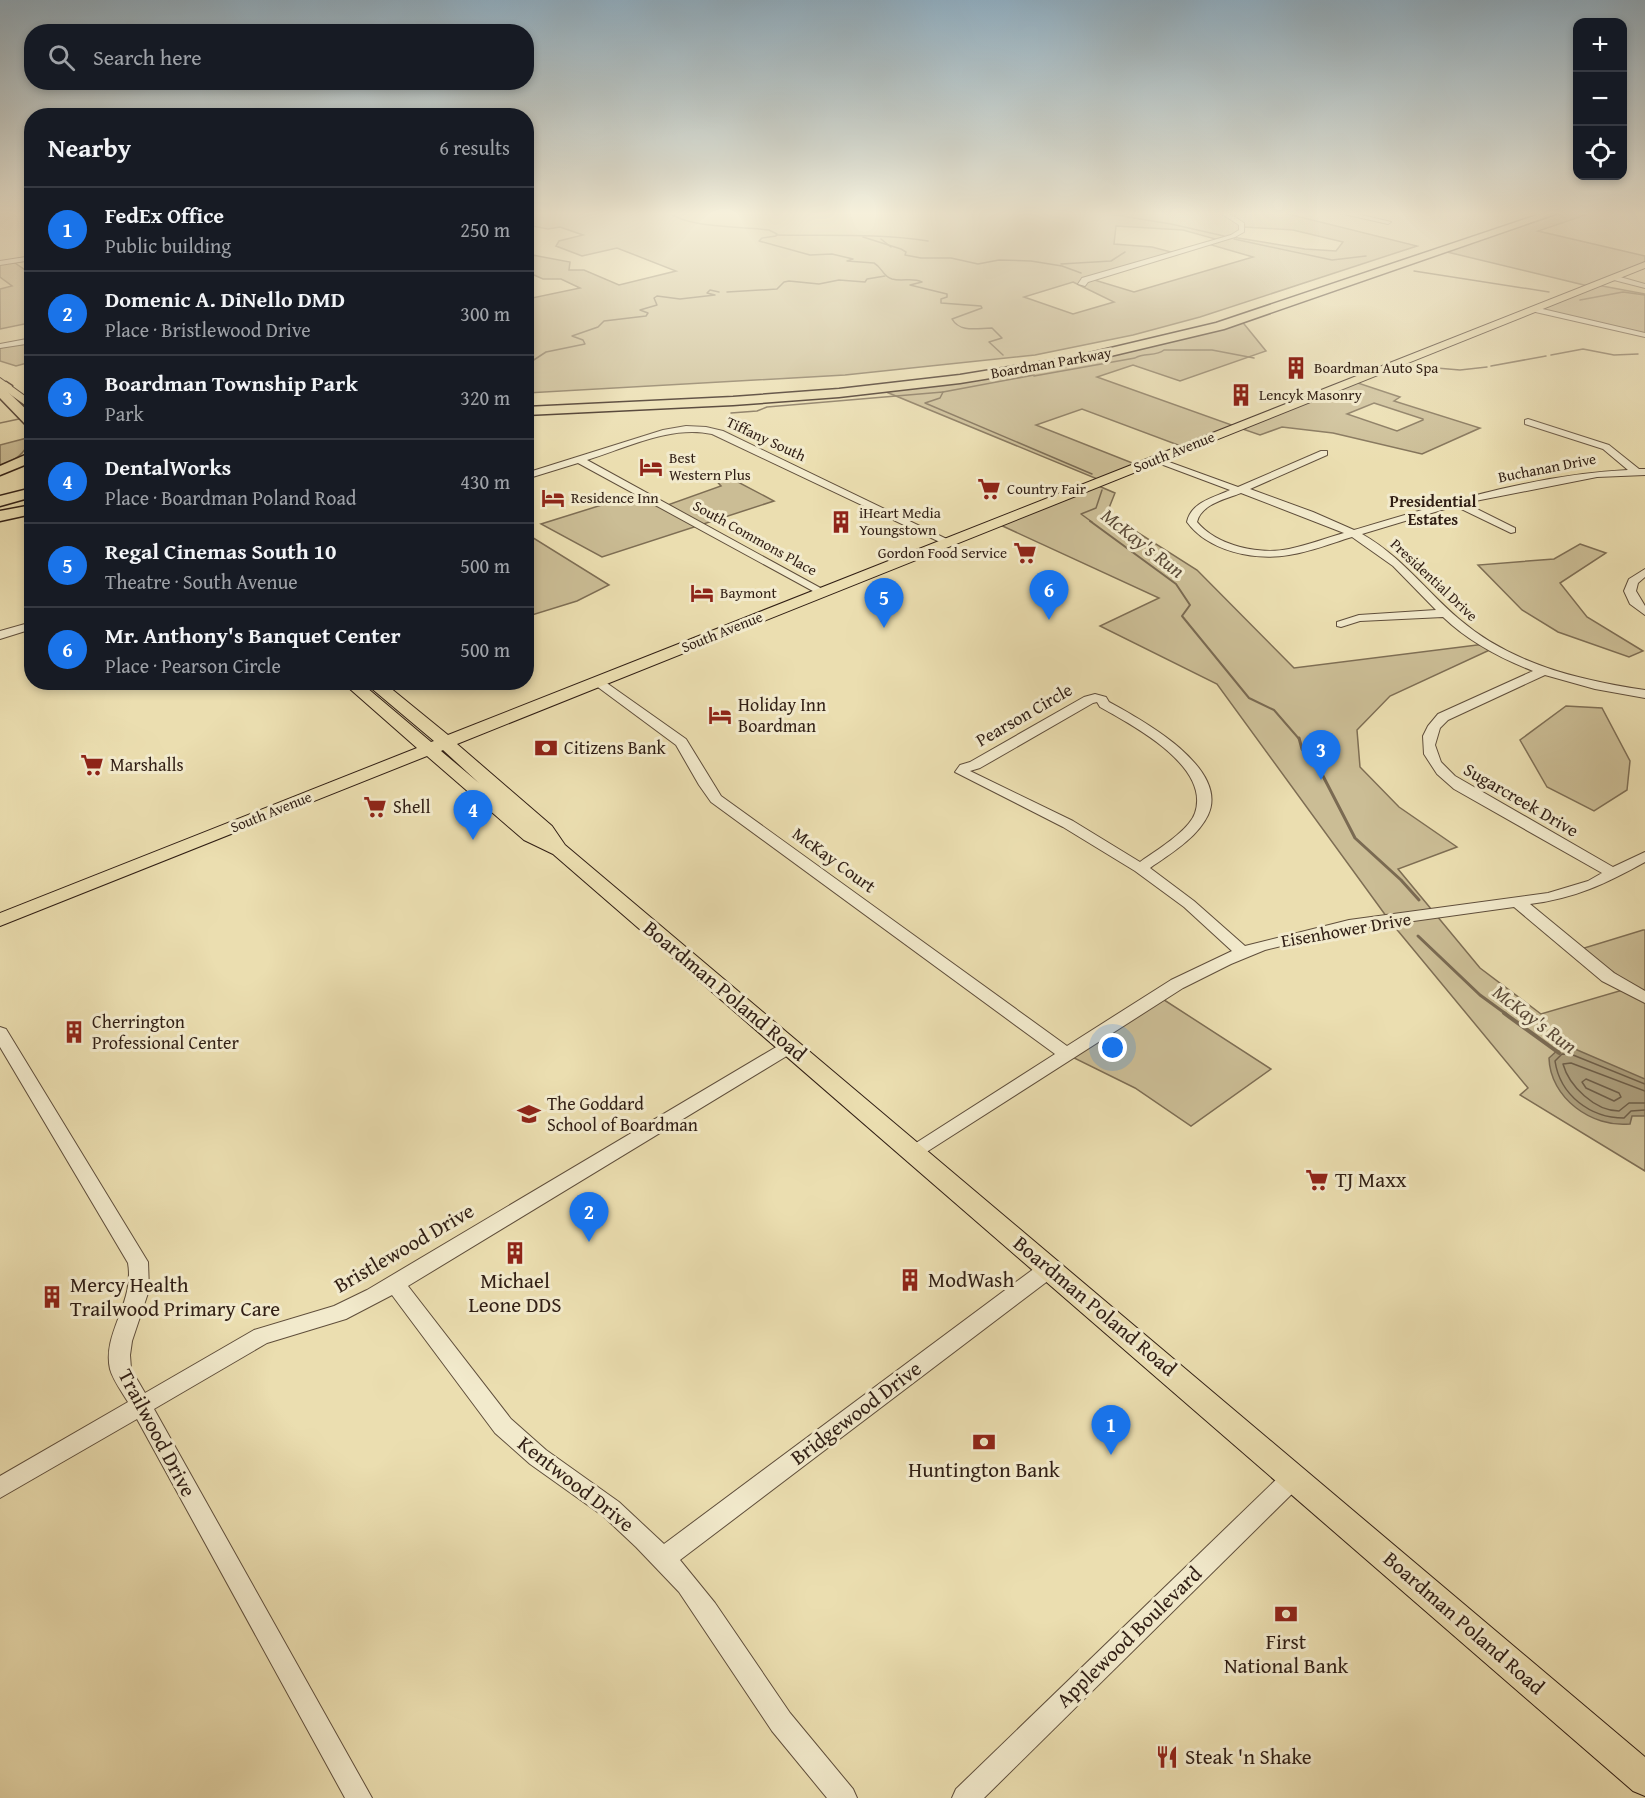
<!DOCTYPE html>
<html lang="en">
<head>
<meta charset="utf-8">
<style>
  :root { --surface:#171b24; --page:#20242c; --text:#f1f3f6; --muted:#9ea1a6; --line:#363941; --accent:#1a73e8 }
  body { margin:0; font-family:"Gentium Book Plus",serif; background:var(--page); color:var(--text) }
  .controls { position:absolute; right:18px; top:18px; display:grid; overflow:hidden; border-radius:12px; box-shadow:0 3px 9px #0003 }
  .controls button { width:54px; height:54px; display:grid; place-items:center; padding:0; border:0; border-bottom:2px solid var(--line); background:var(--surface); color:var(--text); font:30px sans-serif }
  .you { position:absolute; left:1113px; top:1048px; width:21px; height:21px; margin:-15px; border:4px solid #fff; border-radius:50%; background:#1a73e8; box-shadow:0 0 0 9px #1a73e833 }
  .badge { display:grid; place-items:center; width:39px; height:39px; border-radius:50%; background:var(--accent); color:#fff; font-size:20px; font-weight:700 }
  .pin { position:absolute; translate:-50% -50px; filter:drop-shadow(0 2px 3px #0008) }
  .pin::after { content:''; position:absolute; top:32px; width:21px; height:18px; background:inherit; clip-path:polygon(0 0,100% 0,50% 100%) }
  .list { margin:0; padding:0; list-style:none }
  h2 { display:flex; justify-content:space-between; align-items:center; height:78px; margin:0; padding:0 24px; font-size:26px }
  h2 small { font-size:20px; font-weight:400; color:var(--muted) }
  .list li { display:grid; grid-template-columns:39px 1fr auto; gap:18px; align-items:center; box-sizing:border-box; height:84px; padding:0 24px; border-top:2px solid var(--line) }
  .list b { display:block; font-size:22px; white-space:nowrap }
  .list p { margin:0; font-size:20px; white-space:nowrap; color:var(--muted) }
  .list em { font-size:20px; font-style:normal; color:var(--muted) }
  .icon { flex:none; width:33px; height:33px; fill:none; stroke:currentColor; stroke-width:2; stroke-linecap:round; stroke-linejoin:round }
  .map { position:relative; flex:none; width:1645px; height:1798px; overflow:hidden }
  .search { position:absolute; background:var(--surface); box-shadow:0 3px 9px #0003; left:24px; top:24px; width:510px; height:66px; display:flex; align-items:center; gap:15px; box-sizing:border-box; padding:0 21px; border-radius:24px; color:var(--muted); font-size:22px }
  .panel { position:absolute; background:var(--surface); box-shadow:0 3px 9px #0003; left:24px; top:108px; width:510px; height:582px; border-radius:24px }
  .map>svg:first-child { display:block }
  .green { fill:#cbbd95; stroke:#7e6e54; stroke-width:1.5; fill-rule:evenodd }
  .water { fill:#ab9d7b; stroke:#7a6a52; stroke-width:1.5 }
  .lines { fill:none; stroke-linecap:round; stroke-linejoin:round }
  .shore { stroke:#6e5e48; stroke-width:1.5 }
  .stream-far3 { stroke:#7a6a52; stroke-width:1.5 }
  .stream-far2 { stroke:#7a6a52; stroke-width:2 }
  .stream-far1 { stroke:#7a6a52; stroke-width:3 }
  .stream { stroke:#7a6a52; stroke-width:4 }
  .minor-casing { stroke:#5f4e3b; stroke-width:2 }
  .major-casing { stroke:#301e14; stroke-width:2 }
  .highway-casing { stroke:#301e14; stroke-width:3 }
  .minor { fill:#f2eacc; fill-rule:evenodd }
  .major { fill:#ebdeb0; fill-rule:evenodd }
  .highway { fill:#ebdeb0; fill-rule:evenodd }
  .labels { text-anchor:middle; stroke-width:6; stroke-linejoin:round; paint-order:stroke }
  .far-street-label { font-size:15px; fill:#301e14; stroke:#f2eacc }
  .far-poi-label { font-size:15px; fill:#301e14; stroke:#f2eacc; text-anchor:start }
  .far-neighbourhood-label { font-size:16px; font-weight:bold; fill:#301e14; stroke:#f2eacc }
  .poi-label { font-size:18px; fill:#301e14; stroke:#f2eacc; text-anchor:start }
  .street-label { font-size:18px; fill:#301e14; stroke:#f2eacc }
  .water-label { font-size:20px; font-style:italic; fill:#5b4a38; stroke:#f2eacc }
  .near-street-label { font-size:21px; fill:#301e14; stroke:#f2eacc }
  .near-poi-label { font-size:21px; fill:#301e14; stroke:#f2eacc; text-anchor:start }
</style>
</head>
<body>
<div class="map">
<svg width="1645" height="1798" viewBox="0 0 1645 1798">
  <rect width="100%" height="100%" fill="#ebdeb0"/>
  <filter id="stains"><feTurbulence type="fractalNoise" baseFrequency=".00333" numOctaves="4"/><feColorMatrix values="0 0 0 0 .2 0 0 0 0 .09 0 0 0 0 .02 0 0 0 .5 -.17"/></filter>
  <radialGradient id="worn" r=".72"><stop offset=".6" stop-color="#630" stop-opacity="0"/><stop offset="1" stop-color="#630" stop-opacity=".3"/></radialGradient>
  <g class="green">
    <path d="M527,212H1280L1417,246L1200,317L1133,335L1035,355L845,375L527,393V299L580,288L561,279H543L527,272V254L570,262L569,270H584L619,285L676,271L617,248L582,256L556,246L559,241L583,235L560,227L548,229L527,225ZM1116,226L1183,230L1219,240L1208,244L1253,257L1134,292L1091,279L1175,253L1152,247L1114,244ZM1244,227L1293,230L1343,242L1336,251L1305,249L1232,237ZM1073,282L1114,302L1073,314L1024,297Z"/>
    <path d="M1556,212H1594L1538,231L1645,256V267L1597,285L1645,294V335L1534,309L1588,286L1443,251Z"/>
    <path d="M12,261L31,274V325L29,323L0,329V289L12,286L0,277V263Z"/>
    <path d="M1240,319L1266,351L1180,381L1133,365L1097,377L1237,427L1352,381L1400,397L1394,401L1480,428L1422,454L1333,433L1282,427L1260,435L1237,427L1186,448L1082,409L1036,425L1140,466L1102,481L879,389L1038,367ZM1374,403L1423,419V420L1397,431L1347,414Z"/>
    <path d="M31,340V362L16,366L0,361V348Z"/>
    <path d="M27,438C29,454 12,461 0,466V445Z"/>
    <path d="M717,471L774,501L602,557L541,524L640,493L665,506L721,486L710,474Z"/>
    <path d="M1094,484L1115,493L1107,513L1197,570L1294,668L1485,644L1494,648L1390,696L1357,730L1360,767L1399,807L1457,847L1398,869L1480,968L1541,1014L1626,989L1645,998V1171L1520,1095L1528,1088L1389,920L1217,684L1100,626L1159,598L996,523Z"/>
    <path d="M526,534H527L609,585L577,601L532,615L527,612Z"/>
    <path d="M1580,544L1606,553L1560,583L1587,617L1643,651L1629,657L1558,632L1522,610L1478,565L1554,559Z"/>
    <path d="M1566,706L1602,708L1630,761L1627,790L1594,811L1547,787L1520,740Z"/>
    <path d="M1645,930V995L1581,949L1643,930Z"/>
    <path d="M1158,996L1271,1069L1191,1126L1135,1088L1066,1054Z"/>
  </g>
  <path class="water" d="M1560,1048L1575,1049L1645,1079V1116H1632L1630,1124C1592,1128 1550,1098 1549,1058Z"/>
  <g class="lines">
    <g class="shore">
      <path d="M1586,1079L1619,1093L1621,1097L1614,1101L1586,1088L1582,1082Z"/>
      <path d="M1645,1084L1573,1055L1562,1054L1555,1061C1560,1095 1590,1118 1624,1118L1631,1111L1645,1110"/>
      <path d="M1645,1091L1571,1063L1563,1064C1569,1086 1595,1111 1619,1111L1629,1103H1645"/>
    </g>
    <g class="stream-far3">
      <path d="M668,212C689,229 742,226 769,230L777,234L776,236L762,238L759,241L810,255L832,254L853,259L847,261L874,263C883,268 882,276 892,279C903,282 912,277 922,282L910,285L947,294V297L941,299V303L981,306L982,308L952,319C960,333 978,328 992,328L1002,338L989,342L1003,355"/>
      <path d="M1097,212L1171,224L1224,236"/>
      <path d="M776,235C825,236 881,233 928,241"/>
      <path d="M863,237L901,249L906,252L905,255L921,258H951L978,264L999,260L1031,261L1062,266L1081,273"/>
      <path d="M881,239L891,247"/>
      <path d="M1234,239L1332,260L1366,256"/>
      <path d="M1061,264L1111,261L1125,252"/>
      <path d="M1414,271L1549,292"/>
      <path d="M727,292L777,289L784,282L789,281L819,284L839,280L865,282L867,279L885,276"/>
      <path d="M1580,300L1623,292L1645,295"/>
      <path d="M1551,355L1583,349L1614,355L1638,354"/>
      <path d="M526,365L546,352L585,344L583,340L572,336L598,327L604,321L646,316L648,313L640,310L657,305L654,298L657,296L680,299L715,295L707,293L710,290L719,292"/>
      <path d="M1413,366L1460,370L1487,367"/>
      <path d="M1491,366L1546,356"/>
      <path d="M1034,375L943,392L940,398L925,403L1092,474"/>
      <path d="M1034,376L1135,358C1144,352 1156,357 1164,350H1212L1254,358"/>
      <path d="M731,413L757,411L767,407L943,392"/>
      <path d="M0,423L19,419"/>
      <path d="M1092,522L1081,514L1096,508L1102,490"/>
    </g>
    <path class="stream-far2" d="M1090,521L1176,584L1190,605L1182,616L1249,698L1274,710L1300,740"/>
    <g class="stream-far1">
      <path d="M1299,738L1302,749L1323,776L1355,838L1401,880L1419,900"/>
      <path d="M1418,936L1480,995L1506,1014"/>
    </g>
    <path class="stream" d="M1504,1013L1559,1053"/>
    <g class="minor-casing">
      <g id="minor">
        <path d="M1219,212H1227L1244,223V232L1235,237L1088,282L1085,286L1078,284L1082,278L1231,235L1239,230V225Z"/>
        <path d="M1335,212H1349L1391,222L1388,224Z"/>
        <path d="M32,256V260L0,265V261Z"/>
        <path d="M1613,275L1645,284V288L1610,279Z"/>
        <path d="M1534,307L1645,333V337L1531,311L1530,309Z"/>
        <path d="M32,338V343L0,348V344Z"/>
        <path d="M1528,419L1609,445L1639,469H1645V475L1597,477L1465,503L1515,528V532L1511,533L1455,506L1362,534C1401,556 1426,591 1459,619C1511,664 1579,680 1645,690V698L1595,689L1545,675L1448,720L1440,728L1435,745L1441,762L1455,776L1613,867L1645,852V862C1605,884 1576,898 1530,904L1614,973L1645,991V1003L1602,981L1514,907L1349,930L1265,950L1231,964L1183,988L914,1160L908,1158L905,1153L908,1148L1055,1054L711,802L699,785L676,745L591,682L597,678L601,679L686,739L721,796L1067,1046L1171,980L1232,951L1184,907L1135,871L1063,827L955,772L960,765L970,762L1084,697L1095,694L1106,697L1109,702C1142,720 1230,768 1208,815C1197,838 1170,854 1150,868L1194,901L1245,946L1349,920L1548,893L1588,881L1602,873L1454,789L1437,774L1424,754L1423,736L1428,726L1438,714L1533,671C1500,658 1469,642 1443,617L1360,621L1341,627L1337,626V622L1359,615L1436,610L1393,566L1352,537C1332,543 1310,552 1289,555C1254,561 1208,551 1187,522C1191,502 1213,498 1230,490L1150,460L1158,458L1238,487L1321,451H1327V455L1250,489L1313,512L1354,530C1442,504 1536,474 1628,470L1603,449L1525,424V420ZM1241,493L1344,533C1326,538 1308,545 1289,549C1259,555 1217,546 1197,522C1201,504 1226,499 1241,493ZM1097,702L1100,707C1132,725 1211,766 1195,813C1189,831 1155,851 1140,862L1073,821L970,771L980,768L1093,703Z"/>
        <path d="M686,426L706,427L723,431L953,542L952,544H944L712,434C670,425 626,448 587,460L826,591V595L822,596L578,463L526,479V473L663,430Z"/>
        <path d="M1645,569V577L1638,583L1636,591L1645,606V615L1630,604L1624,591L1629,579Z"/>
        <path d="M32,622V629L0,639V631Z"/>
        <path d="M0,1027L6,1029L148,1262L149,1290L132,1341L130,1355L131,1369L145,1393L254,1330L334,1306L367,1290L783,1043H795L797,1047L795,1051L408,1286L511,1419L546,1450L619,1502L664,1544L1043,1262L1050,1260L1057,1262L1060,1268L1057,1274L680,1560L715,1603L790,1713L853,1789L857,1798H827L772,1731L679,1592L636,1547L603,1516L530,1464L495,1433L392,1295L346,1319L267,1343L154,1409L372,1798H345L137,1419L0,1498V1476L128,1402C122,1392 113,1380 110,1369C102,1333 135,1303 128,1263L0,1047Z"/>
        <path d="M1294,1467L1302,1470L1305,1477L1302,1484L984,1798H952L956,1789L1286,1470Z"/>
      </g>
    </g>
    <g class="major-casing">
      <g id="major">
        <path d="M1645,262V268L457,744L552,826L565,845L1645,1757V1796L1633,1791L553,854L524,840L427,756L0,926V913L417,748L342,682H360L431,742L434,741L364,682H383L448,735ZM443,750L479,783L441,751Z"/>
        <path d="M0,378L32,401V410L0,387Z"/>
      </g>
    </g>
    <g class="highway-casing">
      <g id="highway">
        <path d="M1546,212H1561L1224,329L1077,364L960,383L839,397L733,405L526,415V407L733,397L839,389L960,375L1077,356L1216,323Z"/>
        <path d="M6,382L12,386L8,392L32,415V427L27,426L0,398V385Z"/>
        <path d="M32,452V462L0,475V466Z"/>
        <path d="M32,488V497L0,506V496Z"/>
        <path d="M32,505V514L0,521V511Z"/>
      </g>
    </g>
    <use href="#minor" class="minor"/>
    <use href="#major" class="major"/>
    <use href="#highway" class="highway"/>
  </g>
  <linearGradient id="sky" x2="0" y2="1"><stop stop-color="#8fabbc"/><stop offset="0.46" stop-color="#f6f0db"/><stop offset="1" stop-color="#f6f0db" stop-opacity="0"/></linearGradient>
  <rect width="1645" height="464" fill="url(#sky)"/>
  <defs>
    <g id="building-bare" transform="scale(1.8)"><path d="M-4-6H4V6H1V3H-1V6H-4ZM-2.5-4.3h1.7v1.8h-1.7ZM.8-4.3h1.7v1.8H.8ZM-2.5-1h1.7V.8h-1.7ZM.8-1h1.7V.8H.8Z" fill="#8f2418" stroke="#f2eacc" stroke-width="2.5" paint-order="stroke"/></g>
    <g id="hotel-bare" transform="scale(1.8)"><path d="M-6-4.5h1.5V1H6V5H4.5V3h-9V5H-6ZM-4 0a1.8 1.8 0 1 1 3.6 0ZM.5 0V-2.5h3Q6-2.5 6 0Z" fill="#8f2418" stroke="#f2eacc" stroke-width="2.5" paint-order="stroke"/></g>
    <g id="supermarket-bare" transform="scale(1.8)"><path d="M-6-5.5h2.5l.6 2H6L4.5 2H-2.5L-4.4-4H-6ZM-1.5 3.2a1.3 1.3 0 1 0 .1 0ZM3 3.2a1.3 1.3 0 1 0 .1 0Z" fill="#8f2418" stroke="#f2eacc" stroke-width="2.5" paint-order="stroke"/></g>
    <g id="bank-bare" transform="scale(1.8)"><path d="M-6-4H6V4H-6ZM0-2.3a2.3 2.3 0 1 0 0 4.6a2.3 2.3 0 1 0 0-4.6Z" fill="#8f2418" stroke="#f2eacc" stroke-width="2.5" paint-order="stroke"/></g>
    <g id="school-bare" transform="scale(1.8)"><path d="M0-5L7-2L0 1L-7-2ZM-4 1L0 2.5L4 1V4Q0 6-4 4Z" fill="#8f2418" stroke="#f2eacc" stroke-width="2.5" paint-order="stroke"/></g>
    <g id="restaurant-bare" transform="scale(1.8)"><path d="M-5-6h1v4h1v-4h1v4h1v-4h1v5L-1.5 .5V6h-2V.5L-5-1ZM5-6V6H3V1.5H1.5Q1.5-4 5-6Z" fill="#8f2418" stroke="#f2eacc" stroke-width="2.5" paint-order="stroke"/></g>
  </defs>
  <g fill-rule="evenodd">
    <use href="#building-bare" x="1296" y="368"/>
    <use href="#building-bare" x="1241" y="395"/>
    <use href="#hotel-bare" x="651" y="467"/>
    <use href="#supermarket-bare" x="989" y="489"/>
    <use href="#hotel-bare" x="553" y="498"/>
    <use href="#building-bare" x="841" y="522"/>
    <use href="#supermarket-bare" x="1025" y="553"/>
    <use href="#hotel-bare" x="702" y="593"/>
    <use href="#hotel-bare" x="720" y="715"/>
    <use href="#bank-bare" x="546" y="748"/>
    <use href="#supermarket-bare" x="92" y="765"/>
    <use href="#supermarket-bare" x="375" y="807"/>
    <use href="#building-bare" x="74" y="1032"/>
    <use href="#school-bare" x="529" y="1114"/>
    <use href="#supermarket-bare" x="1317" y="1180"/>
    <use href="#building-bare" x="515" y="1253"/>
    <use href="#building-bare" x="910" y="1280"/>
    <use href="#building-bare" x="52" y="1297"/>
    <use href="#bank-bare" x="984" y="1442"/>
    <use href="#bank-bare" x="1286" y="1614"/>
    <use href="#restaurant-bare" x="1167" y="1757"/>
  </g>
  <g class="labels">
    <g class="far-street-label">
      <text transform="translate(1051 363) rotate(-10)" y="5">Boardman Parkway</text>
      <text transform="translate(766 439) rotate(25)" y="5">Tiffany South</text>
      <text transform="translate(1174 452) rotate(-22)" y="5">South Avenue</text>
      <text transform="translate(1547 468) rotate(-11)" y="5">Buchanan Drive</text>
      <text transform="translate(755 538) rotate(29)" y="5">South Commons Place</text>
      <text transform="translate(1434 580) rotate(43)" y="5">Presidential Drive</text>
      <text transform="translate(722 632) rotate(-22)" y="5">South Avenue</text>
      <text transform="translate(271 812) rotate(-22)" y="5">South Avenue</text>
    </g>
    <g class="far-poi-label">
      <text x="1314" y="373">Boardman Auto Spa</text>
      <text x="1259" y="400">Lencyk Masonry</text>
      <text x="669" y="463">Best<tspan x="669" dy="17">Western Plus</tspan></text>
      <text x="1007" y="494">Country Fair</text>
      <text x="571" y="503">Residence Inn</text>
      <text x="859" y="518">iHeart Media<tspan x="859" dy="17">Youngstown</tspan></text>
      <text x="1007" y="558" text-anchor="end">Gordon Food Service</text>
      <text x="720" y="598">Baymont</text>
    </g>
    <g class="far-neighbourhood-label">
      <text x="1433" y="507">Presidential<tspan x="1433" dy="18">Estates</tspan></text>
    </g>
    <g class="poi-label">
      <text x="738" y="711">Holiday Inn<tspan x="738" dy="21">Boardman</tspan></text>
      <text x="564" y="754">Citizens Bank</text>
      <text x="110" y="771">Marshalls</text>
      <text x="393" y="813">Shell</text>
      <text x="92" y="1028">Cherrington<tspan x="92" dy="21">Professional Center</tspan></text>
      <text x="547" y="1110">The Goddard<tspan x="547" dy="21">School of Boardman</tspan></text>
    </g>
    <g class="street-label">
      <text transform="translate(1024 715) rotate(-30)" y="6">Pearson Circle</text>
      <text transform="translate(1521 800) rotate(30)" y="6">Sugarcreek Drive</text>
      <text transform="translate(834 860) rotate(36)" y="6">McKay Court</text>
      <text transform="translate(1346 930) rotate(-10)" y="6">Eisenhower Drive</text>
    </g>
    <g class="water-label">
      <text transform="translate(1143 543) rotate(38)" y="7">McKay's Run</text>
      <text transform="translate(1535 1019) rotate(37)" y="7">McKay's Run</text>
    </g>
    <g class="near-street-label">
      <text transform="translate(725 991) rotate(40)" y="7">Boardman Poland Road</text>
      <text transform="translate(404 1248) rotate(-30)" y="7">Bristlewood Drive</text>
      <text transform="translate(1095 1306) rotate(40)" y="7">Boardman Poland Road</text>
      <text transform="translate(856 1413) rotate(-37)" y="7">Bridgewood Drive</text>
      <text transform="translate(157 1433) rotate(62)" y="7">Trailwood Drive</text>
      <text transform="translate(576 1484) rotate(38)" y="7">Kentwood Drive</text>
      <text transform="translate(1464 1623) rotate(41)" y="7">Boardman Poland Road</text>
      <text transform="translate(1129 1637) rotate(-44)" y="7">Applewood Boulevard</text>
    </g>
    <g class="near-poi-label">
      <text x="1335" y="1187">TJ Maxx</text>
      <text x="928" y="1287">ModWash</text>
      <text x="515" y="1288" text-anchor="middle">Michael<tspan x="515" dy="24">Leone DDS</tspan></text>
      <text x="70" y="1292">Mercy Health<tspan x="70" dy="24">Trailwood Primary Care</tspan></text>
      <text x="984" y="1477" text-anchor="middle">Huntington Bank</text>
      <text x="1286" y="1649" text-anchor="middle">First<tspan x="1286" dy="24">National Bank</tspan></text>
      <text x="1185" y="1764">Steak 'n Shake</text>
    </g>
  </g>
  <rect width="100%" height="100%" filter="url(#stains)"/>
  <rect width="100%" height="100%" fill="url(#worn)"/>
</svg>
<div class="controls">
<button>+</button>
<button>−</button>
<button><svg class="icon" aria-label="locate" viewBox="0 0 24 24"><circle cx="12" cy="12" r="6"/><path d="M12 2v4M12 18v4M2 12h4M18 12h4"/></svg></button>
</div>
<div class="you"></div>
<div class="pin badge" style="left:1111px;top:1455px">1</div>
<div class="pin badge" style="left:589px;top:1242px">2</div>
<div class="pin badge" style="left:1321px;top:780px">3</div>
<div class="pin badge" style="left:473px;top:840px">4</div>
<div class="pin badge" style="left:884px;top:628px">5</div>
<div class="pin badge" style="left:1049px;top:620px">6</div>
<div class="search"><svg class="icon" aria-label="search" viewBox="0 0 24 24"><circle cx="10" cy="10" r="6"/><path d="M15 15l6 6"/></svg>Search here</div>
<section class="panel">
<h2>Nearby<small>6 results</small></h2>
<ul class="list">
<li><span class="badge">1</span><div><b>FedEx Office</b><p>Public building</p></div><em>250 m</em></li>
<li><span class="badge">2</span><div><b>Domenic A. DiNello DMD</b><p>Place · Bristlewood Drive</p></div><em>300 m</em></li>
<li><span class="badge">3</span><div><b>Boardman Township Park</b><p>Park</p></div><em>320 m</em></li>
<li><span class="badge">4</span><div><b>DentalWorks</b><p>Place · Boardman Poland Road</p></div><em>430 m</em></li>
<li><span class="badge">5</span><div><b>Regal Cinemas South 10</b><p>Theatre · South Avenue</p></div><em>500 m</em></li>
<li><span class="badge">6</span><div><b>Mr. Anthony's Banquet Center</b><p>Place · Pearson Circle</p></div><em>500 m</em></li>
</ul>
</section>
</div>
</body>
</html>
